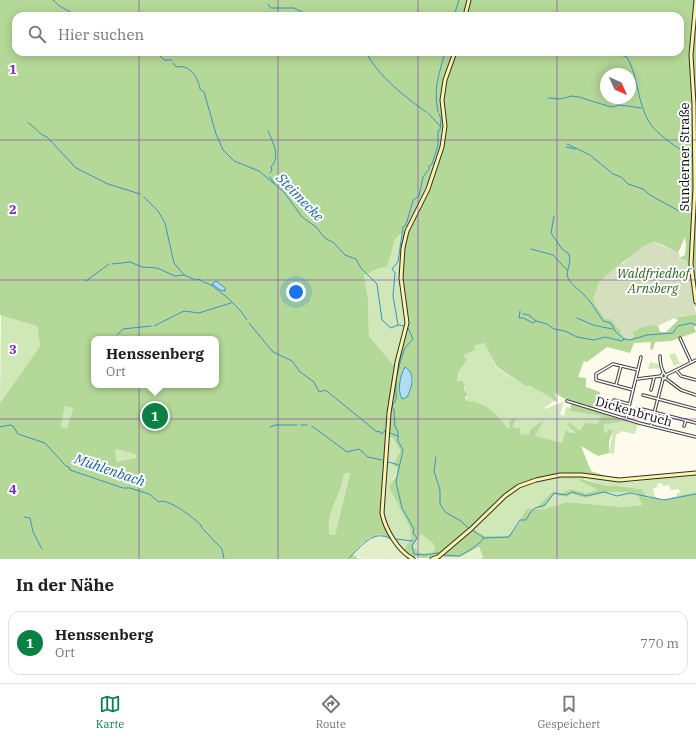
<!DOCTYPE html>
<html lang="de">
<head>
<meta charset="utf-8">
<style>
  :root { --surface:#fff; --page:#f2f2f2; --text:#202124; --muted:#757577; --line:#e0e0e0; --accent:#0b8043 }
  body { margin:0; font-family:"IBM Plex Serif",serif; background:var(--page); color:var(--text) }
  .compass { position:absolute; left:600px; top:68px; width:36px; height:36px; border-radius:50%; background:var(--surface); box-shadow:0 2px 10px #0003; rotate:135deg }
  .you { position:absolute; left:296px; top:292px; width:14px; height:14px; margin:-10px; border:3px solid #fff; border-radius:50%; background:#1a73e8; box-shadow:0 0 0 6px #1a73e833 }
  .badge { display:grid; place-items:center; width:26px; height:26px; border-radius:50%; background:var(--accent); color:#fff; font-size:13px; font-weight:700 }
  .pin { position:absolute; translate:-50% -50%; border:2px solid #fff; box-shadow:0 1px 4px #0006 }
  .popup { position:absolute; left:91px; top:336px; width:128px; height:52px; box-sizing:border-box; display:grid; place-content:center; border-radius:8px; background:var(--surface); filter:drop-shadow(0 1px 3px #0005); font-size:13px; white-space:nowrap; color:var(--muted) }
  .popup b { font-size:15px; color:var(--text) }
  .popup::after { content:''; position:absolute; left:50%; top:100%; margin-left:-8px; border:8px solid transparent; border-top-color:var(--surface) }
  .list { margin:0; padding:0; list-style:none }
  h2 { display:flex; justify-content:space-between; align-items:center; height:52px; margin:0; padding:0 16px; font-size:17px }
  h2 small { font-size:13px; font-weight:400; color:var(--muted) }
  .list li { display:grid; grid-template-columns:26px 1fr auto; gap:12px; align-items:center; box-sizing:border-box; height:64px; margin:0 8px 8px; padding:0 8px; border:1px solid var(--line); border-radius:12px }
  .list b { display:block; font-size:15px; white-space:nowrap }
  .list p { margin:0; font-size:13px; white-space:nowrap; color:var(--muted) }
  .list em { font-size:13px; font-style:normal; color:var(--muted) }
  .icon { flex:none; width:22px; height:22px; fill:none; stroke:currentColor; stroke-width:2; stroke-linecap:round; stroke-linejoin:round }
  .map { position:relative; flex:none; width:696px; height:559px; overflow:hidden }
  .search { position:absolute; background:var(--surface); box-shadow:0 2px 10px #0003; left:12px; right:12px; top:12px; height:44px; display:flex; align-items:center; gap:10px; box-sizing:border-box; padding:0 14px; border-radius:12px; color:var(--muted); font-size:15px }
  .sheet { height:124px; background:var(--surface) }
  nav { display:flex; justify-content:space-around; align-items:center; box-sizing:border-box; height:56px; border-top:1px solid var(--line); background:var(--surface); font-size:11px; color:var(--muted) }
  nav a { display:grid; justify-items:center; gap:2px }
  nav .on { color:var(--accent) }
  .map>svg:first-child { display:block }
  .green { fill:#d0e8b7 }
  .forest { fill:#b4d897; fill-rule:evenodd }
  .cemetery { fill:#d5dfbe }
  .pitch { fill:#e2efc8 }
  .water { fill:#b2dcf4; stroke:#3b91c9 }
  .lines { fill:none; stroke-linecap:round; stroke-linejoin:round }
  .stream { stroke:#3b91c9; stroke-width:1 }
  .minor-casing { stroke:#3f3f3f; stroke-width:3.5 }
  .secondary-casing { stroke:#2e2e2e; stroke-width:5 }
  .minor { stroke:#fff; stroke-width:1.5 }
  .secondary { stroke:#fdf3a9; stroke-width:3 }
  .grid { fill:none; stroke:#7b2cbf; stroke-width:1; stroke-opacity:0.55 }
  .labels { text-anchor:middle; stroke-width:4; stroke-linejoin:round; paint-order:stroke }
  .street-label { font-size:13px; fill:#0c0c0c; stroke:#fff }
  .park-label { font-size:13px; font-style:italic; fill:#2d621f; stroke:#fff }
  .water-label { font-size:14px; font-style:italic; fill:#19639a; stroke:#fff }
  .grid-label { font-size:13px; text-anchor:middle; font-weight:bold; fill:#7b2cbf; stroke:#fff; stroke-width:4; stroke-linejoin:round; paint-order:stroke }
</style>
</head>
<body>
<div class="map">
<svg width="696" height="559" viewBox="0 0 696 559">
  <rect width="100%" height="100%" fill="#fffbec"/>
  <g class="green">
    <path d="M401,233L404,248L402,285L408,321L395,367L369,336L368,299L364,275L380,268L387,266L395,238Z"/>
    <path d="M1,314L37,326L40,346L0,403Z"/>
    <path d="M484,343L497,368L527,387L529,385C536,390 551,395 554,401L544,408V409L564,402L560,414L564,416L566,407L570,408V411L601,416L598,425L580,432L569,422L577,433H570L566,429L562,443L520,434L513,426L515,422L510,428L507,429C498,414 484,401 467,401L465,387L457,382L459,371L467,360L463,355L474,346Z"/>
    <path d="M675,353L680,364L674,366L669,355Z"/>
    <path d="M650,362L659,364L660,368L648,369Z"/>
    <path d="M65,406L73,407L67,428H61Z"/>
    <path d="M626,421L638,424L635,434L620,431L619,434H616L614,454L609,453L613,431L612,430L605,434L603,425Z"/>
    <path d="M388,437L393,438C398,447 403,451 395,460C397,467 398,473 393,479V495L410,528L411,538L403,551L386,525L383,513Z"/>
    <path d="M115,449L135,454L136,459L117,462Z"/>
    <path d="M348,473H350L335,535L330,536C324,514 342,495 344,474Z"/>
    <path d="M696,474V492L677,497V493H680L679,489L671,490L669,485L663,486L661,483L657,484L658,487L653,488L655,497L647,498L642,489L618,486H607L582,478L580,481L599,490L586,493L571,489L562,493L552,492L537,507L544,508L554,495L565,497L572,494L585,498L607,492L637,493L642,505L623,507L567,502L544,509H526L518,525L507,536H485L471,528L506,497L520,487L537,481L591,476L609,481L632,482Z"/>
    <path d="M421,534L433,543L435,549L432,553H420L413,545Z"/>
  </g>
  <path class="forest" d="M0,0H696V308L691,294L687,261L679,258L685,255L686,246L685,237L678,253C671,250 663,244 655,242C647,241 607,275 600,282L596,306L605,318L611,319L621,331L622,336C633,332 646,322 658,326L660,332H666L678,320L674,318L696,314V326L694,327L696,332L671,341L655,342L653,350L650,349L651,342L634,343L630,353L607,347L587,362L584,361L578,377L586,378V387L600,392L598,410L565,399L555,393L557,401H554C550,394 536,391 529,385L527,387L497,367L484,343L474,346L475,350L463,355L467,360L459,371L457,381H463L465,391L468,394L465,397L467,401C484,401 498,414 507,428H510L509,422L512,419H516L513,426L516,429L520,428V434L529,435L531,429L544,420L535,436L562,443L566,429L570,433H576L568,425L569,422L580,431L585,423L598,424L601,416L570,411L571,404H574L626,421L603,425L605,434L610,429L613,431L609,441V453L598,456L581,446L591,471L609,477V481L591,476L582,479L607,486H618L642,489L647,498L655,497L662,500L696,492V559H480L483,557L479,547L460,557H438L472,528L485,536H507L518,525L526,509H544L567,502L623,507L642,505L637,493L607,492L585,498L572,494L565,497L554,495L544,508H536L552,492L562,493L571,489L586,493L598,490L580,481L581,478C567,479 552,478 538,481C510,485 460,537 437,557C422,559 416,559 403,551L411,538L410,528L389,487L396,476L397,468L393,465L400,451L393,438L388,437L397,368L408,321L402,285V272L404,248L401,233L395,239L387,267L380,268L364,275L368,299L369,336L395,367L387,426L382,513L383,522L393,540L376,537L369,538L356,558L365,559H0V403L40,346L37,326L0,315ZM16,16H680V52H16ZM606,74H630V98H606ZM94,339H216V385H94ZM407,367L413,379L411,388L400,393L401,375ZM65,406L73,408L67,428L61,427ZM115,449L135,454L136,458L117,462ZM348,473H350L335,535H330C324,514 342,495 344,474ZM421,534L433,543L435,549L432,553H420L413,546Z"/>
  <path class="cemetery" d="M655,242L680,254L679,258L687,261L696,314L674,318L658,326C649,323 641,327 633,332L634,337L629,340L622,336L621,331L611,319H605L596,306L593,299L599,282L622,262L623,264C631,255 643,244 655,242Z"/>
  <g class="pitch">
    <path d="M380,534L393,540L404,554L410,559H365L352,555L362,543Z"/>
    <path d="M479,547L483,558L480,559H435L438,557H460Z"/>
  </g>
  <g class="water">
    <path d="M216,281L225,288V291L220,290L212,284Z"/>
    <path d="M405,367C416,373 412,388 407,397L402,399C397,390 400,376 405,367Z"/>
  </g>
  <g class="lines">
    <g class="stream">
      <path d="M53,0C60,8 68,10 77,16"/>
      <path d="M268,4L271,8H294L310,16"/>
      <path d="M454,16L459,0"/>
      <path d="M156,52L164,60H172"/>
      <path d="M366,52C377,75 405,97 426,112"/>
      <path d="M610,52L627,57C639,78 637,105 651,125C656,132 675,147 682,150C686,151 689,152 692,156"/>
      <path d="M173,63L176,67C190,64 198,77 200,89L204,92L216,134L223,150L234,161L259,171L284,192L302,217L316,227L325,238L334,243L345,255L356,259L361,268L377,284L382,320L391,328L398,325"/>
      <path d="M548,98L560,99L572,96L579,97L611,107L620,105L641,108"/>
      <path d="M438,112C433,88 439,75 445,52"/>
      <path d="M428,113L440,126"/>
      <path d="M28,123C36,127 38,134 47,137L76,168L108,184L140,194"/>
      <path d="M268,131C273,143 281,156 271,167L272,170L270,173"/>
      <path d="M567,144L590,155L613,174L621,177L628,184L643,189L650,195L679,211H688L693,208"/>
      <path d="M566,147L575,149"/>
      <path d="M270,177L274,183"/>
      <path d="M144,197L158,211L165,223L174,263L184,275L196,280L199,279C203,283 210,283 215,288C227,297 239,307 247,320"/>
      <path d="M554,216L551,233L562,249L569,254C572,264 565,271 568,278C572,286 580,290 585,296C592,303 597,312 603,321L611,323L615,331L624,339L630,340L647,335L673,333L677,327"/>
      <path d="M531,249L553,255L567,270"/>
      <path d="M112,264L130,262L142,267L157,268L175,276L184,275"/>
      <path d="M86,281L109,264"/>
      <path d="M695,285L696,289"/>
      <path d="M520,311L519,318H523L533,323L536,321"/>
      <path d="M523,314L529,315L536,321L547,324L554,329L565,331L577,337L594,340L605,337L622,341L624,339"/>
      <path d="M577,318L593,325L612,329"/>
      <path d="M249,323L273,352L292,361L300,372L314,382L319,392L325,390L328,392L377,432L379,431L381,434L385,431"/>
      <path d="M154,326L184,311L199,313L231,303"/>
      <path d="M405,326L398,325L393,296L395,273L392,269L398,262L403,227L406,225L413,200L419,196L423,177L429,169V166L432,164L438,145V131L440,130L441,119L439,114"/>
      <path d="M678,326L691,323L696,325"/>
      <path d="M408,328L413,339L405,348L401,359L396,379V400L392,406L394,410L395,426L398,432V441L403,450L396,482L402,508L414,529L413,533L417,538L412,546L414,554L424,555L438,553"/>
      <path d="M117,335L123,329L151,326"/>
      <path d="M301,425H307"/>
      <path d="M312,426L347,452L359,449L368,457L382,460"/>
      <path d="M0,427L10,425L13,426L18,434L45,443L66,466L69,467L70,470L123,488H130L149,494L159,502C167,497 194,518 201,525L202,528L222,549L224,559"/>
      <path d="M270,427L275,425H297"/>
      <path d="M390,433L398,436"/>
      <path d="M436,457L434,471L440,490V504L445,512L461,521L469,529"/>
      <path d="M388,462L399,465"/>
      <path d="M24,517L30,518L33,532L42,549"/>
      <path d="M472,530L484,538"/>
      <path d="M396,539L413,541"/>
      <path d="M444,555L459,556C466,553 481,543 484,538L509,537L520,520H526L530,513L535,508L545,505L554,493L566,495L572,492L586,496L604,492L617,496L630,493L664,500L696,494"/>
      <path d="M349,558C361,547 373,528 391,539"/>
    </g>
    <g class="minor-casing">
      <g id="minor">
        <path d="M680,338L691,362"/>
        <path d="M660,356C660,364 661,370 666,376L664,379L661,376L663,373"/>
        <path d="M677,371L681,376L696,380"/>
        <path d="M666,375L696,360"/>
        <path d="M665,378L681,390L696,395"/>
        <path d="M637,379L661,376"/>
        <path d="M616,385L621,366"/>
        <path d="M633,390L596,380V374L613,364L638,370"/>
        <path d="M651,390L654,378"/>
        <path d="M643,395L696,409"/>
        <path d="M567,401L639,423L696,437"/>
        <path d="M605,402L611,404L614,400L629,404"/>
        <path d="M638,408L696,423"/>
        <path d="M626,419L641,357"/>
        <path d="M651,425L663,379"/>
        <path d="M684,426L686,420"/>
      </g>
    </g>
    <g class="secondary-casing">
      <g id="secondary">
        <path d="M696,0L691,55L694,104L695,188L691,264L696,302"/>
        <path d="M465,16L469,0"/>
        <path d="M413,559C398,551 385,529 382,513L389,413L397,362L407,323L401,278L403,248L407,231L428,189L442,147L445,126L442,100L445,80L455,52"/>
        <path d="M432,559L438,557L471,529L505,496L519,486L536,480L560,475H582L619,480L696,473"/>
      </g>
    </g>
    <use href="#minor" class="minor"/>
    <use href="#secondary" class="secondary"/>
  </g>
  <path class="grid" d="M139,0V16M278,0V16M418,0V16M557,0V16M139,52V559M278,52V559M418,52V559M557,52V559M0,140H696M0,280H696M0,419H696"/>
  <g class="labels">
    <g class="street-label">
      <text transform="translate(684 157) rotate(-90)" y="5">Sunderner Straße</text>
      <text transform="translate(634 411) rotate(16)" y="5">Dickenbruch</text>
    </g>
    <g class="park-label">
      <text x="653" y="278">Waldfriedhof<tspan x="653" dy="15">Arnsberg</tspan></text>
    </g>
    <g class="water-label">
      <text transform="translate(300 197) rotate(46)" y="5">Steimecke</text>
      <text transform="translate(110 470) rotate(19)" y="5">Mühlenbach</text>
    </g>
  </g>
  <g class="grid-label">
    <text x="13" y="74">1</text>
    <text x="13" y="214">2</text>
    <text x="13" y="354">3</text>
    <text x="13" y="494">4</text>
  </g>
</svg>
<svg class="compass" viewBox="-18 -18 36 36"><path d="M0-13l5 13h-10z" fill="#e53935"/><path d="M0 13l5-13h-10z" fill="#757577"/></svg>
<div class="you"></div>
<div class="pin badge" style="left:155px;top:416px">1</div>
<div class="popup"><b>Henssenberg</b>Ort</div>
<div class="search"><svg class="icon" aria-label="search" viewBox="0 0 24 24"><circle cx="10" cy="10" r="6"/><path d="M15 15l6 6"/></svg>Hier suchen</div>
</div>
<section class="sheet">
<h2>In der Nähe<small></small></h2>
<ul class="list">
<li><span class="badge">1</span><div><b>Henssenberg</b><p>Ort</p></div><em>770 m</em></li>
</ul>
</section>
<nav>
<a class="on"><svg class="icon" aria-label="map" viewBox="0 0 24 24"><path d="M3 6l6-2 6 2 6-2v14l-6 2-6-2-6 2zM9 4v14M15 6v14"/></svg>Karte</a>
<a><svg class="icon" aria-label="directions" viewBox="0 0 24 24"><path d="M12 3l9 9-9 9-9-9zM9 14v-3h6M13 9l2 2-2 2"/></svg>Route</a>
<a><svg class="icon" aria-label="saved" viewBox="0 0 24 24"><path d="M7 4h10v16l-5-4-5 4z"/></svg>Gespeichert</a>
</nav>
</body>
</html>
